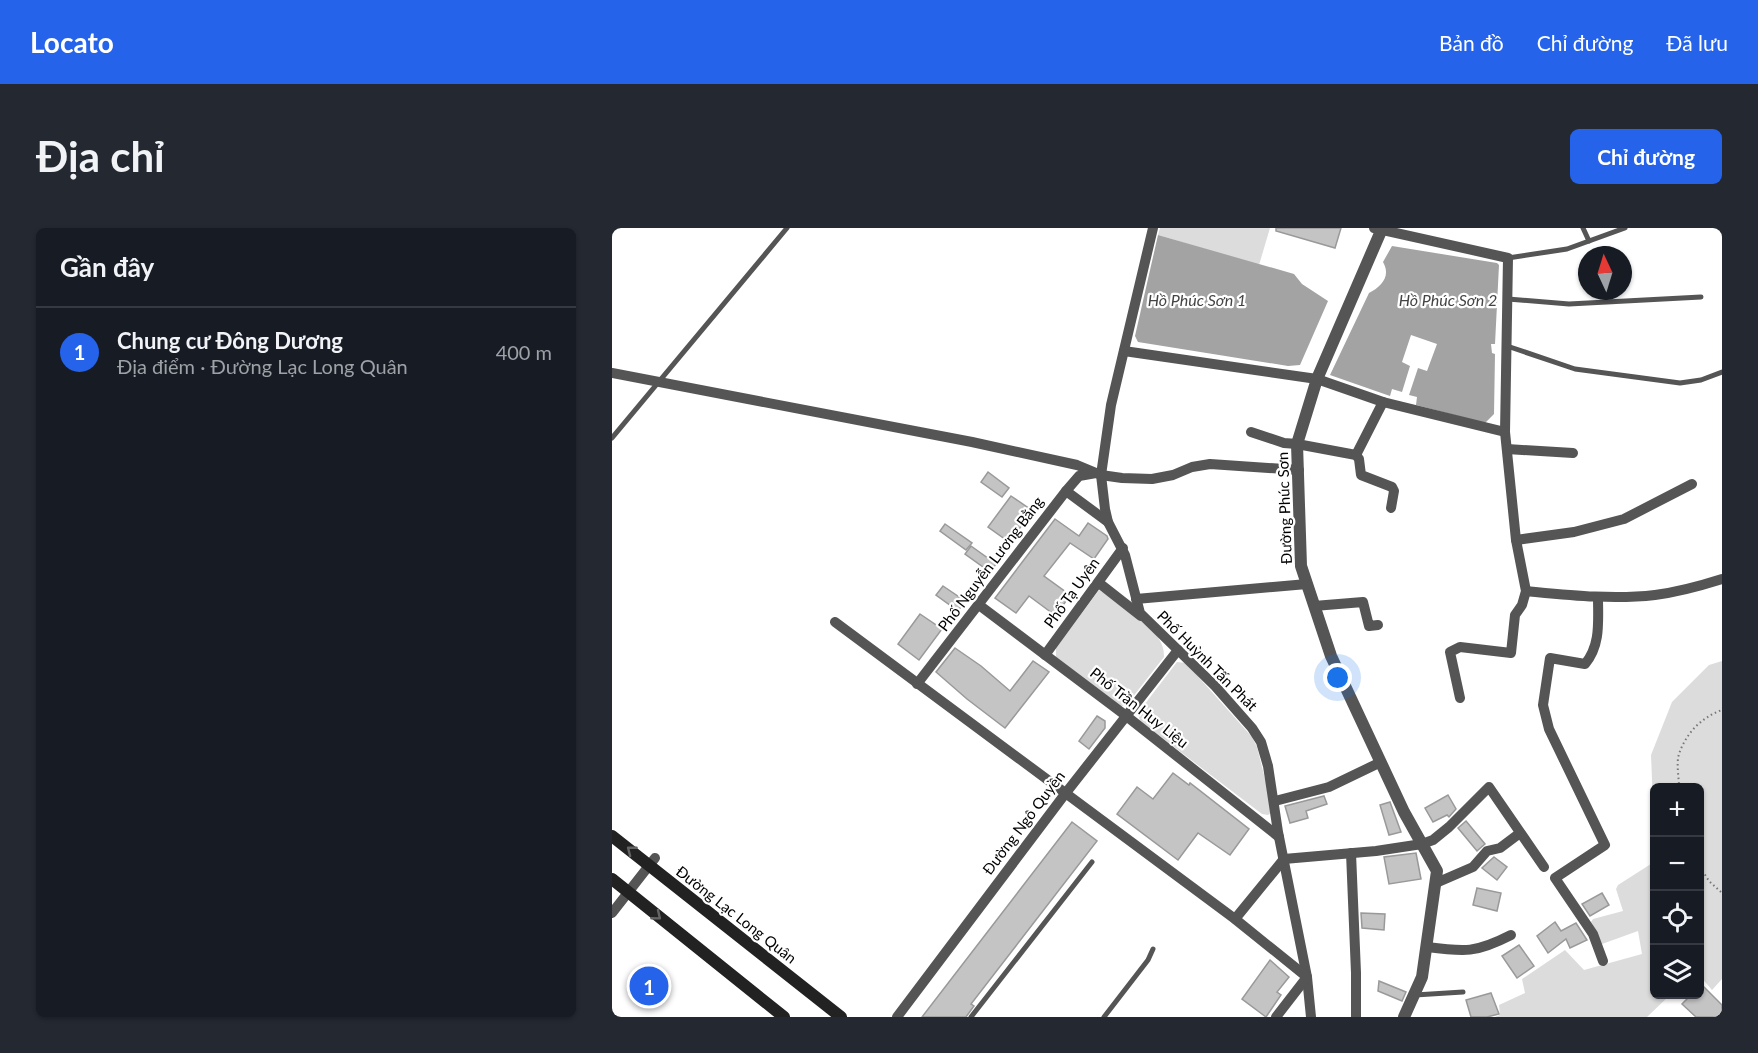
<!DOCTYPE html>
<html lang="vi">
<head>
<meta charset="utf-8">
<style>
  :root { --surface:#171b24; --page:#242831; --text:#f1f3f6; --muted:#9ea1a6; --line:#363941; --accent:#2563eb }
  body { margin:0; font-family:Lato,sans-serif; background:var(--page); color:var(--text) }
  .controls { position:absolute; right:18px; bottom:18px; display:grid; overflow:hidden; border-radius:9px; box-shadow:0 2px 4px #0004 }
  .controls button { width:54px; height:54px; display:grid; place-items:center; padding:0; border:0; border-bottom:2px solid var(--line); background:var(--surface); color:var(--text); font:30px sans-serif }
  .compass { position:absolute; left:966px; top:18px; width:54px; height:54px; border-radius:50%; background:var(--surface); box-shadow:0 2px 4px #0004; rotate:356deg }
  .you { position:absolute; left:726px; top:450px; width:21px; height:21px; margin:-15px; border:4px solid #fff; border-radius:50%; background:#1a73e8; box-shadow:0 0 0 9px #1a73e833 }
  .badge { display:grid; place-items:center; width:39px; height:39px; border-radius:50%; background:var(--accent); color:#fff; font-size:20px; font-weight:700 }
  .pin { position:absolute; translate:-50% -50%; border:3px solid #fff; box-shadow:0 2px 6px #0006 }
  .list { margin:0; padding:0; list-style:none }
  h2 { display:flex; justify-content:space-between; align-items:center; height:78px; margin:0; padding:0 24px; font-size:26px }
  h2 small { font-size:20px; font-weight:400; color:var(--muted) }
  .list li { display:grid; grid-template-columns:39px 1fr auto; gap:18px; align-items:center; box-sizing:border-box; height:90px; padding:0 24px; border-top:2px solid var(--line) }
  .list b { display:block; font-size:22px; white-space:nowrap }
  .list p { margin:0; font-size:20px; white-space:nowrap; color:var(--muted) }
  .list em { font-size:20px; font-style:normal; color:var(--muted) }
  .icon { flex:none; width:33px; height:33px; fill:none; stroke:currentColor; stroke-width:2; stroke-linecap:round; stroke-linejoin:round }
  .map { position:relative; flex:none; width:1110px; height:789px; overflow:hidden; border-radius:9px }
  header { display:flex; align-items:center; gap:36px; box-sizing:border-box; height:84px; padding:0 30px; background:var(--accent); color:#fff }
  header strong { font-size:28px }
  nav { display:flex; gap:33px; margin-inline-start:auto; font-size:21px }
  .intro { display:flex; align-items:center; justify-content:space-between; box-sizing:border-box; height:144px; padding:0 36px }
  h1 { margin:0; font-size:42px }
  .button { padding:15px 27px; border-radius:9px; background:var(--accent); color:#fff; font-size:21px; font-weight:700 }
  main { display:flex; gap:36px; padding:0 36px }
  aside { flex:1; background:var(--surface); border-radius:9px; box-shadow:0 2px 4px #0004 }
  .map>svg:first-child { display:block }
  .green { fill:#dcdcdc }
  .water { fill:#a3a3a3 }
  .building { fill:#c4c4c4; stroke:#999; stroke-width:1.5 }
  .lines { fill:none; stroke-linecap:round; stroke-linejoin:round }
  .path { stroke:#777; stroke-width:2; stroke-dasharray:1.5 3; stroke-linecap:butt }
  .service { stroke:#555; stroke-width:5 }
  .minor { stroke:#555; stroke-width:10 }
  .tertiary { stroke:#555; stroke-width:12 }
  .secondary { stroke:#222; stroke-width:12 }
  .oneway { stroke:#646464 }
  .labels { text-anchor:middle; stroke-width:4.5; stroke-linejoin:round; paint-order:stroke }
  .street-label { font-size:15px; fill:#000; stroke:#fff }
  .water-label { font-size:16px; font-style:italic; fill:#444; stroke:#fff }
</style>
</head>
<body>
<header>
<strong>Locato</strong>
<nav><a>Bản đồ</a><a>Chỉ đường</a><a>Đã lưu</a></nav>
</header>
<div class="intro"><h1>Địa chỉ</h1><a class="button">Chỉ đường</a></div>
<main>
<aside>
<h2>Gần đây<small></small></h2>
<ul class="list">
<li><span class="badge">1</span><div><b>Chung cư Đông Dương</b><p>Địa điểm · Đường Lạc Long Quân</p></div><em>400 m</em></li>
</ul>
</aside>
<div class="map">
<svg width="1110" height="789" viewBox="0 0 1110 789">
  <rect width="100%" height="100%" fill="#fff"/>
  <g class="green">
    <path d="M548,0H658L647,37L546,7Z"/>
    <path d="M487,362C507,375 555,402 552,429L516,475L508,479L444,429V420Z"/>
    <path d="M1110,433V751L1100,762L1088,748V560H1042V601L1039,527L1060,474L1097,437Z"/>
    <path d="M565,434L574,435L640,509L645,519L659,575L660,584L656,587L650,586L528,493L526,485Z"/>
    <path d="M1042,634V766L1058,767L1035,789H883L888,787L887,777L913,765L910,751L953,722L972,742L1030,726L1026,703L990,716L979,694L981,691L1011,683L1004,661L1006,657Z"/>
  </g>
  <g class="water">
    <path d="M546,7L682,46L690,56L716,73L688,137L676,138L526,114L523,108Z"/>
    <path d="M780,18L885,35L887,37L883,116H879L880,125L883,126L882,186L873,195L804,177L805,169L797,167L806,140L815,143L825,116L799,107L790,134L798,138L790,164L780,161L778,168L718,147L757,65C770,58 779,48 771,34Z"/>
  </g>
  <g class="building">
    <path d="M664,0H729L723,20L664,3Z"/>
    <path d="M376,244L397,260L390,269L369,254Z"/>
    <path d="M399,268L421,283L397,314L376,299Z"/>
    <path d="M443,291L467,308L476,295L495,308L496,311L482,331L458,315L432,348L458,367L444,388L417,368L404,385L383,370Z"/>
    <path d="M333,296L360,315L354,322L328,303Z"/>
    <path d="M359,318L384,336L378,344L353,326Z"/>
    <path d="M331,358L353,373L346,383L324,367Z"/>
    <path d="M308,386L330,401L307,432L286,416Z"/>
    <path d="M343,420L369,438L398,463L421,433L437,444L393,500L355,471L324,444Z"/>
    <path d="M485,488L493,493V500L477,521L467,513Z"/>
    <path d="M561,545L577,557L578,555L637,601L618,627L586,605L566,632L505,586L525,559L541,571Z"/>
    <path d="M836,567L844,581L837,589L835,587L821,594L813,580Z"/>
    <path d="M712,568L715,576L694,583L696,590L678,595L673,578Z"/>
    <path d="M778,574L789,604L777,607L768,577Z"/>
    <path d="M854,593L873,616L865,623L846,600Z"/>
    <path d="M460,594L485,613L359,776L362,778L354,789H310Z"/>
    <path d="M804,625L809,651L777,656L772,629Z"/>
    <path d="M882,629L895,639L885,652L870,640Z"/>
    <path d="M865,660L889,665L885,683L861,677Z"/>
    <path d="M990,665L997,677L978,688L970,676Z"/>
    <path d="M749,685L773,686L772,702L750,700Z"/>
    <path d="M943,694L949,703L964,695L975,712L958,720L954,711L936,725L925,708Z"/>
    <path d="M907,717L922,738L905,750L890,728Z"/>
    <path d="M658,732L677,749L665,764L669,767L654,789L630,771Z"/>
    <path d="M767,753L794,764L790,773L766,763Z"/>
    <path d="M1088,755L1110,777V789H1084L1070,776L1080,766H1088Z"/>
    <path d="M879,765L887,786L875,789H859L854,772Z"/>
  </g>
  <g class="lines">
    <g class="path">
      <path d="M1067,560C1067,549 1064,536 1067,526C1074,505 1090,489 1110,482"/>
      <path d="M1088,639L1097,653L1110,665"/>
    </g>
    <g class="service">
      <path d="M971,0L977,13"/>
      <path d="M896,30L955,21L1013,0"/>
      <path d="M896,71L957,76L1089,69"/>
      <path d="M895,118L963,141L1068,155L1089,152L1110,144"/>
      <path d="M0,210L175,0"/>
      <path d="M803,767L851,764"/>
      <path d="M359,789L480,634"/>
      <path d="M492,789L536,732L541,721"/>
    </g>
    <g class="minor">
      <path d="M541,0L499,177L489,247L493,281L496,294L513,327L528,385L603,458L640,500L649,514L656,538L666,604L695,749L699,789"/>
      <path d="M762,0L896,30L893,204L904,312L914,363L910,377L903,387L899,425L848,419L838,424L848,470"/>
      <path d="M512,123L705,151L771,174L893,204"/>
      <path d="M0,145L360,214L465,237L489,247L510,250L540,251L561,247L580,239L598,236L687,242"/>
      <path d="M639,204L672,215L685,216L744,227L747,231L749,247L780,259L782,263L779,280"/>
      <path d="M895,221L961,225"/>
      <path d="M744,227L771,174"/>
      <path d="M454,263L496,294"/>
      <path d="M904,312L962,304L1012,291L1080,256"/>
      <path d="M487,355L529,388"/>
      <path d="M914,363C956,367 1000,372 1043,367C1066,364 1088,358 1110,351"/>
      <path d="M986,369C986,393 989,417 973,436L938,430L931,477L937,501L993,617L943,650L981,706L991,733"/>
      <path d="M524,371L695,356"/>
      <path d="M367,377L513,487L667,609"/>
      <path d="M702,378L751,374L757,398L766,397"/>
      <path d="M223,394L623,691L695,749L664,789"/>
      <path d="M433,427L511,320"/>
      <path d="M305,456L454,263L467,248L484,245"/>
      <path d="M663,573L717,559L769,534"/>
      <path d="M739,625L744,745V789"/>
      <path d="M824,655L861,639L875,623L888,620L908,605"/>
      <path d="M0,685L43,630"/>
      <path d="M623,691L672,631L764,623L810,616L821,612L837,599L877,559L932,639"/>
      <path d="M815,719C853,724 864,725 899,707"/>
      <path d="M285,789L453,566L566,422"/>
    </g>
    <path class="tertiary" d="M769,3L705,151L685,216L689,338L719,428L792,584L825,643L810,749L792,789"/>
    <g class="secondary">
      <path d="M0,608L229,789"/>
      <path d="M0,651L172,789"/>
    </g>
  </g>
  <defs><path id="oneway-chevron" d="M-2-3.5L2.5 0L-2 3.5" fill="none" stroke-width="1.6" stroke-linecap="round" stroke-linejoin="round" transform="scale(1.5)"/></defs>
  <g class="oneway">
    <use href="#oneway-chevron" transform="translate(19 622) rotate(-142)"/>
    <use href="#oneway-chevron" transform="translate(45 688) rotate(39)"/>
  </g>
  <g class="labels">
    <g class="street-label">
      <text transform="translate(673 280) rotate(-92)" y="5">Đường Phúc Sơn</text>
      <text transform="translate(379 336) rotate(-53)" y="5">Phố Nguyễn Lương Bằng</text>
      <text transform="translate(460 365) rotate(-54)" y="5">Phố Tạ Uyên</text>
      <text transform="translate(595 433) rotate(45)" y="5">Phố Huỳnh Tấn Phát</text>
      <text transform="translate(527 480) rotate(38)" y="5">Phố Trần Huy Liệu</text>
      <text transform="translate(412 595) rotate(-53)" y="5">Đường Ngô Quyền</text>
      <text transform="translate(124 687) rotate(38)" y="5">Đường Lạc Long Quân</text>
    </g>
    <g class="water-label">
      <text x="585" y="78">Hồ Phúc Sơn 1</text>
      <text x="836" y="78">Hồ Phúc Sơn 2</text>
    </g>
  </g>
</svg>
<div class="controls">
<button>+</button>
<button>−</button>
<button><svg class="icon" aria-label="locate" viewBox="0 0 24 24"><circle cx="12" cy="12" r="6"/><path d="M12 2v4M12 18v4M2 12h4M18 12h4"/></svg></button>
<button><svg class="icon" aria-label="layers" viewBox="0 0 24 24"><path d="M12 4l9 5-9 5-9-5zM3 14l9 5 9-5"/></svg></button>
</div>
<svg class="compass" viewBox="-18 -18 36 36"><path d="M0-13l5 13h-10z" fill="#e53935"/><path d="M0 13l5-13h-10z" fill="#9ea1a6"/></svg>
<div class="you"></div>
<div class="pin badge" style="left:37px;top:758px">1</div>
</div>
</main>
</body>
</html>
